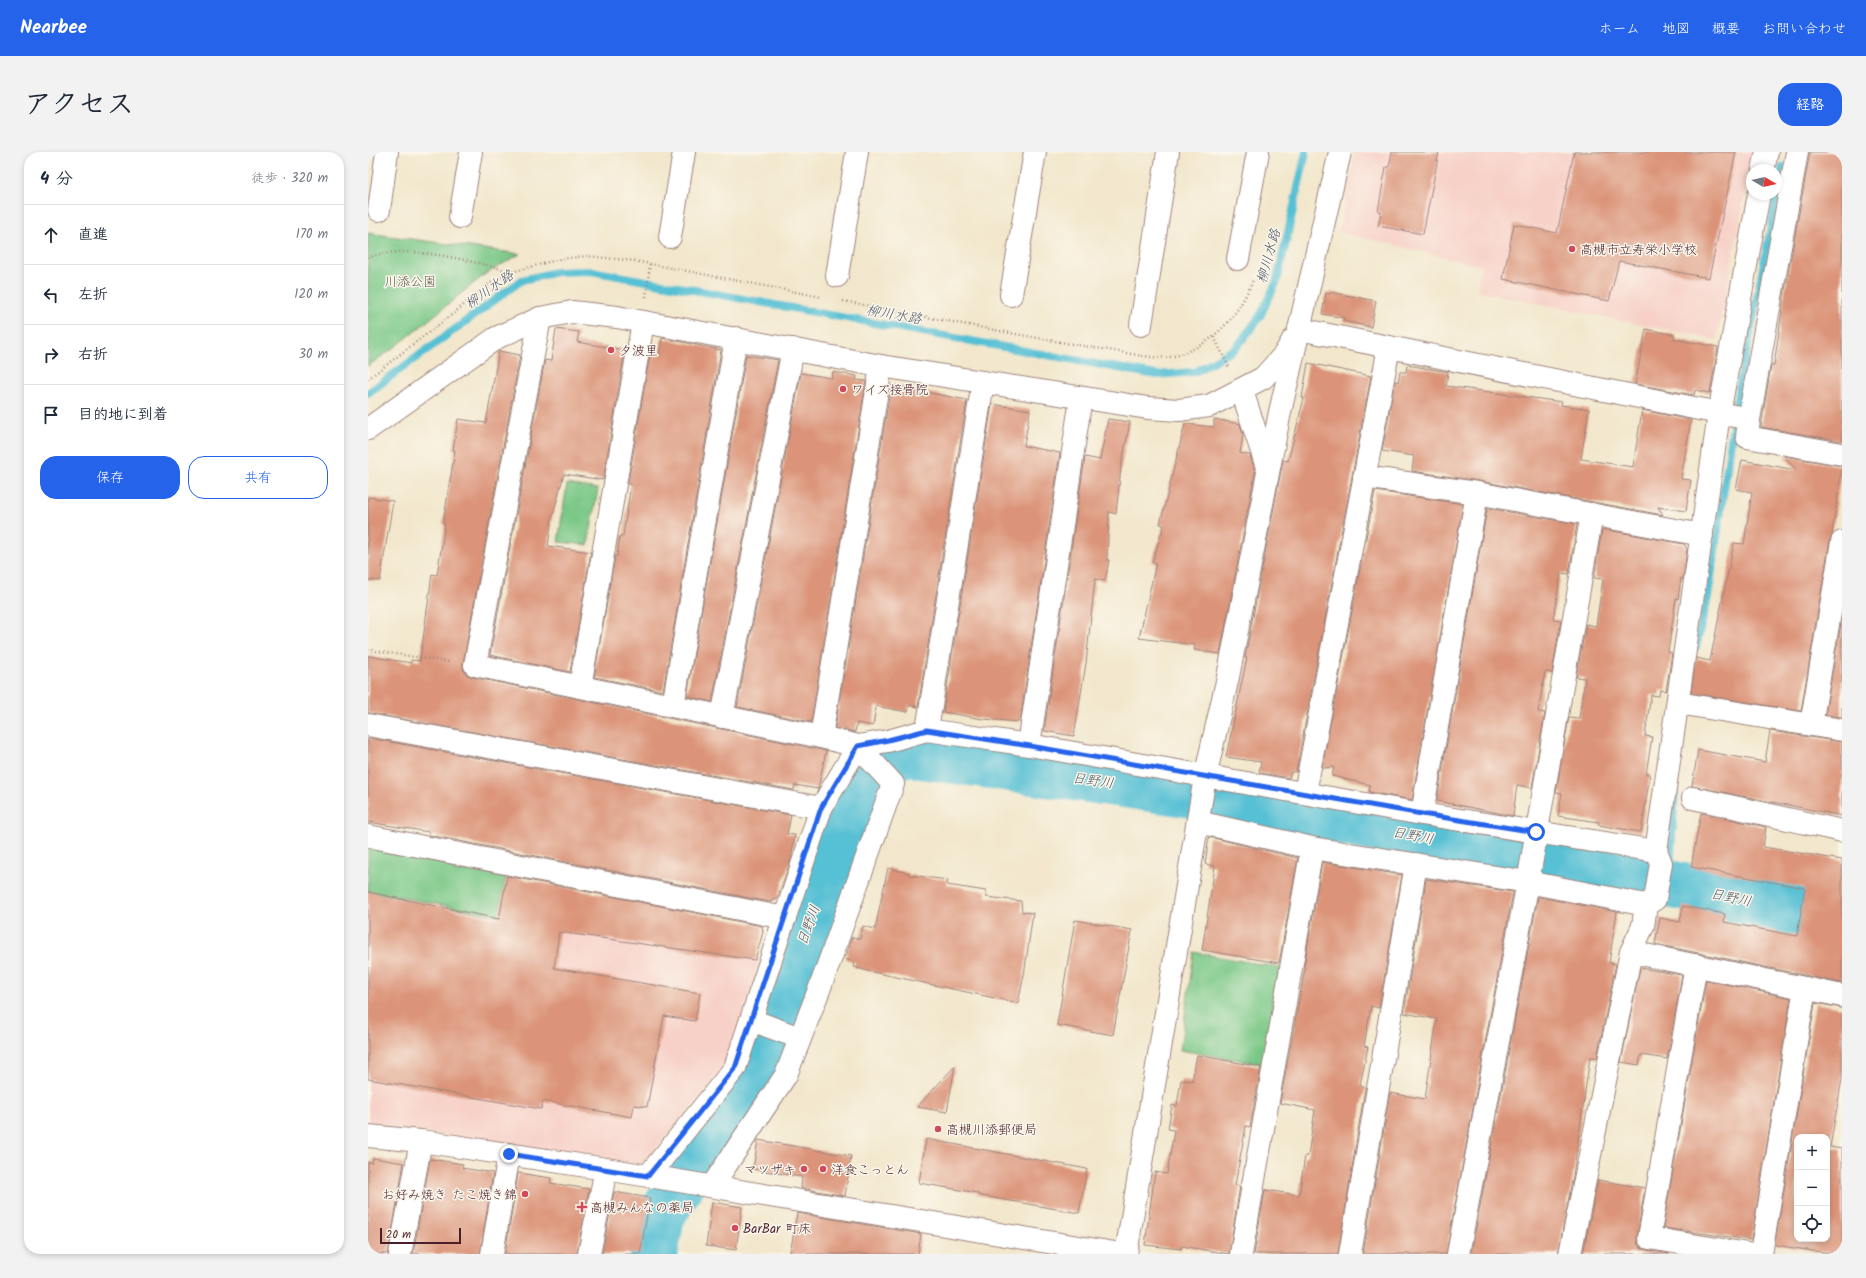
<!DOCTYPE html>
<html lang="ja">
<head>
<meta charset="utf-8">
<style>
  :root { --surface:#fff; --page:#f2f2f3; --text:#1f2937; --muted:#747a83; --line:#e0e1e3; --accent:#2563eb }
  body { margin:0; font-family:Kalam,"Klee One",sans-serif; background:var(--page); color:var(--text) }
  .controls { position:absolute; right:12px; bottom:12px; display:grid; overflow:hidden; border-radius:8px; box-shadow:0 2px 6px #0003 }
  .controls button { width:36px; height:36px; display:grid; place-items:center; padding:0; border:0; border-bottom:1px solid var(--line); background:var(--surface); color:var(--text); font:20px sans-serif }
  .compass { position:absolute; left:1378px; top:12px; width:36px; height:36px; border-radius:50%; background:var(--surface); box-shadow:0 2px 6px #0003; rotate:99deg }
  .scale { position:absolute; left:12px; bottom:10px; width:81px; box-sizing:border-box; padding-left:4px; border:2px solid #4a1f2b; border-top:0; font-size:11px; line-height:14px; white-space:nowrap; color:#4a1f2b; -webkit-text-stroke:3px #fbf7ec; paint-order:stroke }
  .stop { position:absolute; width:12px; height:12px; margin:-9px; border:3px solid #2563eb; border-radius:50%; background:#fff }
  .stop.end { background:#2563eb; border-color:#fff; box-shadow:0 1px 4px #0008 }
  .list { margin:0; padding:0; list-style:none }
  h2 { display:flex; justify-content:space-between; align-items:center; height:52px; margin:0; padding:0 16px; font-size:17px }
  h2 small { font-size:13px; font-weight:400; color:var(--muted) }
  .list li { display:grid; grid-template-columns:26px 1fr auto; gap:12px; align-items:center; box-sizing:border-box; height:60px; padding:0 16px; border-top:1px solid var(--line) }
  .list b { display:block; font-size:15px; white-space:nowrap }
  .list em { font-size:13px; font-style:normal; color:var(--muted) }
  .actions { display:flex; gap:8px; padding:12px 16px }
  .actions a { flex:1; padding:9px 0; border:1px solid var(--accent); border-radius:16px; text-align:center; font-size:14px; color:var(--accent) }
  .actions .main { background:var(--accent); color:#fff }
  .icon { flex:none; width:22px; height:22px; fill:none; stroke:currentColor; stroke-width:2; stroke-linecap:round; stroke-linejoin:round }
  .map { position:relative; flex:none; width:1474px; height:1102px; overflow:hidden; border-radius:16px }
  header { display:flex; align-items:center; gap:24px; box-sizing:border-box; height:56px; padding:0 20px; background:var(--accent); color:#fff }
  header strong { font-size:19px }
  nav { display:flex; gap:22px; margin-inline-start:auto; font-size:14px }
  .intro { display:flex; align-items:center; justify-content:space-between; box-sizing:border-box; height:96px; padding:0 24px }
  h1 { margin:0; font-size:28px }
  .button { padding:10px 18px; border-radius:16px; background:var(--accent); color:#fff; font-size:14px; font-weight:700 }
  main { display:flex; gap:24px; padding:0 24px }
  aside { flex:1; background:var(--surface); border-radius:16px; box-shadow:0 2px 6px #0003 }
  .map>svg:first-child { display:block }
  .built { fill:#f7d1c8 }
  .green { fill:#79c786; stroke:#627358 }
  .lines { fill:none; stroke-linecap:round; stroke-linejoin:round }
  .stream { stroke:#57c0d4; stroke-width:8 }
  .river { stroke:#57c0d4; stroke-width:48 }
  .building { fill:#db9479; fill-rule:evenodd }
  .minor-casing { stroke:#9e837c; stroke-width:24 }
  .path { stroke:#9e837c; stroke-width:2.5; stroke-dasharray:1 3; stroke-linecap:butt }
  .minor { stroke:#fff; stroke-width:22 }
  .route { stroke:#2563eb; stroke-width:5 }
  .poi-dot { fill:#d1495b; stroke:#fbf7ec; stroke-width:1.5 }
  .labels { text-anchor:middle; stroke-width:3; stroke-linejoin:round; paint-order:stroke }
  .poi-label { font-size:13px; fill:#4a1f2b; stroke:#fbf7ec; text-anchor:start }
  .park-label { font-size:13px; fill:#5a5a4b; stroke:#fbf7ec }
  .water-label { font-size:14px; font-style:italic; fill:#4f5766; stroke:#fbf7ec }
</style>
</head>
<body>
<header>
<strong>Nearbee</strong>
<nav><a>ホーム</a><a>地図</a><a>概要</a><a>お問い合わせ</a></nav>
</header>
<div class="intro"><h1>アクセス</h1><a class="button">経路</a></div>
<main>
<aside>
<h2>4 分<small>徒歩 · 320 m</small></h2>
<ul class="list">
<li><svg class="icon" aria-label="ahead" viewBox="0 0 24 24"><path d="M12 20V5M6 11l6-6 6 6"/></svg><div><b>直進</b></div><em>170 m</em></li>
<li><svg class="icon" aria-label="left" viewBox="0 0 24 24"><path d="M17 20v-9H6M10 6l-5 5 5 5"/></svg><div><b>左折</b></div><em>120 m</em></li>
<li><svg class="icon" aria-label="right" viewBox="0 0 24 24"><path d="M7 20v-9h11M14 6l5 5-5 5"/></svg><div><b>右折</b></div><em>30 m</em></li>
<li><svg class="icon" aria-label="arrive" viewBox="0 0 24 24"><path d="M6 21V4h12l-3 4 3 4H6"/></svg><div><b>目的地に到着</b></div></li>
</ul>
<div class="actions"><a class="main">保存</a><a>共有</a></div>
</aside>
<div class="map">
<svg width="1474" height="1102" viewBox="0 0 1474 1102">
  <rect width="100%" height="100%" fill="#fbf7ec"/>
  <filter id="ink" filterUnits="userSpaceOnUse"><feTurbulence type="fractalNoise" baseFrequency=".025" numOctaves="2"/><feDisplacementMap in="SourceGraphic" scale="8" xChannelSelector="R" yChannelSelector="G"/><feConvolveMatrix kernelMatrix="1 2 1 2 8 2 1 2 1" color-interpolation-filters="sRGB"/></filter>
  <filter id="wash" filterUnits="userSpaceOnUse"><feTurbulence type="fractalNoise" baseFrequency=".012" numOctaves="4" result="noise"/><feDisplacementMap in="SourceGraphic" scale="16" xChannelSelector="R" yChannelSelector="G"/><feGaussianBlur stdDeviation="0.9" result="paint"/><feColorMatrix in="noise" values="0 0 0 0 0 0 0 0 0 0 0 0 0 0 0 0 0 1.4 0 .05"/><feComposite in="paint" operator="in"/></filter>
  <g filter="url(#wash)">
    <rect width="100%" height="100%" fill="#f2e7cc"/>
    <g class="built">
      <path d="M987,0H1385L1349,188L1109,139L1113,114L971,80Z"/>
      <path d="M0,739L158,769L157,775L392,808L358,913L275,1013L0,972Z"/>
    </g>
    <g class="green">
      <path d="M0,81L152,102L116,123L35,189L0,214Z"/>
      <path d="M199,332L230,337L220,393L190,390Z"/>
      <path d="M0,696L138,724L130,764L0,739Z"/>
      <path d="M826,800L918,817L899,913L812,898Z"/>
    </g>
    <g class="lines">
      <g class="stream">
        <path d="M0,241L154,128L188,120L223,119L788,223L827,220L868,196L892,164L909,129L938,0"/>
        <path d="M1328,494L1340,444L1370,242L1415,15"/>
        <path d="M1302,716L1307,635"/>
      </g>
      <path class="river" d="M286,1102L293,1064L384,918L411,853L488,643L506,615L539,601L853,646L1117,698L1301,732L1474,769"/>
    </g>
    <g id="blocks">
      <g class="building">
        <path d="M1024,0H1071L1055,82L1010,74L1013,60L1010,59L1018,15H1021Z"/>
        <path d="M1206,0H1368L1341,126L1251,109L1241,149L1135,127L1146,72L1189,81Z"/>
        <path d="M1442,0H1474V289L1393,275L1403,213H1406L1417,139Z"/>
        <path d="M962,140L1008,149L1003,175L975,169L976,166L954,162L958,141L962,142Z"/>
        <path d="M188,177L211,180L209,190L257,198L235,328L196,322L184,366L180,394L223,400L202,520L122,503L177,208L183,209Z"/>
        <path d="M1278,177L1307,183L1306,187L1350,195L1342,241L1327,238L1326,243L1267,232Z"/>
        <path d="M294,186L353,198L295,539L226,525L247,404H249L252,384H255L263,332H260L282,202L291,204Z"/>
        <path d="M131,199L152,203L95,511V517L98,522L104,525L458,599L450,637L427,633L426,638L0,561V504L43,511V508L52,509L64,422L69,423L77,372H75L87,298H85L90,267L118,271Z"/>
        <path d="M378,203L410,208L344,550L319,544Z"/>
        <path d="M940,211L1003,224L928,620H923L921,626L891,621L893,610L858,605L879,506H877L915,308L920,309L936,246H934Z"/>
        <path d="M1039,213L1080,220L1078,234L1194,250L1193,253L1221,257L1213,307L1265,315L1274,258L1323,268L1313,327L1323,328L1318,359L1290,355L1295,363L1111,329L1044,319L1046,304L1014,299L1027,229L1030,230L1032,220H1038Z"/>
        <path d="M465,220L489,224L488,228L498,229L443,570L369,555L433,221L464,226Z"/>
        <path d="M523,233L562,240V241L599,248L550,555L541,553L540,560L508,554L505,574L489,571L487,580L467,576Z"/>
        <path d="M624,252L662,258L656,294L692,301L652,570L615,567L575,560Z"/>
        <path d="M740,267L762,270L753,315L748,362L741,360L739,408H741L737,429L727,427L718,511L706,584L676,579L717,305L732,308Z"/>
        <path d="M846,267L872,272L875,283L872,301L882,303L887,320L852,502L826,498L827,493L771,486L788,411L784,410L796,373L792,372L817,272L846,275Z"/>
        <path d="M1416,304L1474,314L1464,383L1462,388L1433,559L1323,541L1328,506L1342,509L1366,391L1376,392L1384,340L1368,337L1374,308L1428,318Z"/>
        <path d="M1007,339L1095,352L1044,648L1001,640L1002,633L964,624L966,615L954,616Z"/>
        <path d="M0,345L25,349L12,429L0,428Z"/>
        <path d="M1119,356L1209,372L1201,422L1193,421L1185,467L1193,468L1184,521L1177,520L1170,560L1177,561L1164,636L1149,633L1145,664L1069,649Z"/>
        <path d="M1234,377L1316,392L1319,397L1315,427L1313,426L1310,447L1308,446L1300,500L1304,501L1298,539L1292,538L1291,544L1283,543L1277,584L1284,585L1278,622H1282L1273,680L1230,673L1231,670L1190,664L1194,641L1188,640L1201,565L1211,566L1217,526L1208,525L1218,472L1228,474L1235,427L1226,426Z"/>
        <path d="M1474,465V565L1457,563Z"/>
        <path d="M1402,579L1474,590V664L1324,634L1330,598L1397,610Z"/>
        <path d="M0,586L423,663L419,682L427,683L423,707L409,747L402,750L61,683V680L0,670Z"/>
        <path d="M1333,661L1398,675L1395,695L1474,708V831L1287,792L1292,766L1312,770L1315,754L1357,762L1356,770L1429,784L1437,736L1323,715Z"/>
        <path d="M841,685L930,706L911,811L834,798L847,714L837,712Z"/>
        <path d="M954,710L1034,723L1011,856L1003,854L996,894L1000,895L992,933L997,936L970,1102H886L897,1038L931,1043L937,1004H940L947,958L912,951L937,816L936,815Z"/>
        <path d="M520,716L541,721V723L580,728L579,733L618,739V745L653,749L654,760L665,761L656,823L650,851L500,819L486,815L487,810L477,807L484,785L492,787L495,774L507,777Z"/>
        <path d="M139,724L394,774L395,780L387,808L191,780L186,816L332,841L327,869L296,864L279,955L266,953L264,965L175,949L173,957L0,927V740L131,767Z"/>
        <path d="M1058,727L1145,740L1078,1102H995L1022,941L1057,947L1069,867L1036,861Z"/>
        <path d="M1170,745L1249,760L1241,811L1248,812L1229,906L1222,905L1205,1024L1190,1102H1103Z"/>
        <path d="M707,768L764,778L745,883L689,873Z"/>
        <path d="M1272,816L1314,823L1299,907L1273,903L1271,913L1253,910Z"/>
        <path d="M1338,828L1423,846L1383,1088L1295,1076Z"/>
        <path d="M1447,851L1474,856V927L1462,995L1474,997V1102L1445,1099L1408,1093L1407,1092ZM1429,985H1459V1087H1429Z"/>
        <path d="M829,903L893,915L882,975L878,974L867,1033L872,1034L861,1102L814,1094L813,1097L777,1093L787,1020L799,1022L806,978L800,977L804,953L809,954L813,928L824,929Z"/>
        <path d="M587,914L579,960L549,955Z"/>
        <path d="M558,987L719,1017L711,1061L609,1043L610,1041L551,1031Z"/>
        <path d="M390,988L483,1004L477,1044L433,1036L434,1025L385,1017Z"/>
        <path d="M5,1006L36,1011L20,1102H0V1010L4,1011Z"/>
        <path d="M62,1007L95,1012L94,1016L125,1021L112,1102H45Z"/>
        <path d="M150,1021L183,1026L182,1031L221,1037L209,1102H137Z"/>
        <path d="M1230,1028L1277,1036L1269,1084V1091L1273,1096L1279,1098L1302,1102H1215Z"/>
        <path d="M246,1040L282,1046L272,1102H234Z"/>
        <path d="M344,1050L374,1055L368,1098L338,1094Z"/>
        <path d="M429,1061L553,1082L550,1102H422Z"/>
      </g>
    </g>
  </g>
  <g filter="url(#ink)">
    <use href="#blocks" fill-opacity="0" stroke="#9e837c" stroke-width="1"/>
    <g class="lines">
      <g class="minor-casing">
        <g id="minor">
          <path d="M1395,18L1399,0"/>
          <path d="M11,58L19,0"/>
          <path d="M92,65L103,0"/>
          <path d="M302,85L316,0"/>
          <path d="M870,107L890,0"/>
          <path d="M469,124L489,0"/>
          <path d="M643,143L667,0"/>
          <path d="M172,166L107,513L453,585"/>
          <path d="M773,173L800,0"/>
          <path d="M931,177L1381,267L1379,285L1474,302"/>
          <path d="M874,239L900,318"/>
          <path d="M1381,267L1429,0"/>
          <path d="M0,277L128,186L172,166L204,160L249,165L513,214L780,256L811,258L841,254L895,226L916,203L925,188"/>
          <path d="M996,325L1109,341L1334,383"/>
          <path d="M212,535L275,170"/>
          <path d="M1310,551L1474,578"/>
          <path d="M305,554L368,186"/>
          <path d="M354,565L425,197"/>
          <path d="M0,573L453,656"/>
          <path d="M1443,573L1474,390"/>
          <path d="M559,578L615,230"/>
          <path d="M661,593L713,246"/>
          <path d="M937,641L1021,195"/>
          <path d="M1325,646L1474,679"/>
          <path d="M1054,662L1109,341"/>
          <path d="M830,670L944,696L1160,730L1278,753L1287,747L1293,711L1288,699"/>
          <path d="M0,684L417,766"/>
          <path d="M1263,800L1474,844"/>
          <path d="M1328,813L1281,1086L1380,1102"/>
          <path d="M383,868L432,886"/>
          <path d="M0,984L53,989L238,1017L753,1102"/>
          <path d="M280,1024L367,916L453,656L490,594L520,589L559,578L661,593L1054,662L1288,699L1351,262L1391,42"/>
          <path d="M344,1034L418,923L454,830L525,632L490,594L453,585L513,214"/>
          <path d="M32,1102L53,989"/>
          <path d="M124,1102L141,1002"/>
          <path d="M221,1102L238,1017"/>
          <path d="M758,1102L837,625L860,525L912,260L972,0"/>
          <path d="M873,1102L944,696"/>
          <path d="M982,1102L1048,712"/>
          <path d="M1090,1102L1160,730L1224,362"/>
          <path d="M1202,1102L1263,800L1275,774L1278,753"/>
          <path d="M1393,1102L1437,836"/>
        </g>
      </g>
      <g class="path">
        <path d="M0,106C33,90 109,110 144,120"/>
        <path d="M278,145L282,111"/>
        <path d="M475,149C561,165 647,183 734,197C751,199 786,208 802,205C843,196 870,165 885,128"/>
        <path d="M846,185L861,215"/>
        <path d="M0,227L86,161L121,132L144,120L192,107L219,104L267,109L454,145"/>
        <path d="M0,498L82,510"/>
      </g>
      <use href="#minor" class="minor"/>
    </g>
  </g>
  <g class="lines" filter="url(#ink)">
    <path class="route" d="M141,1002L280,1024L367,916L453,656L490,594L520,588L559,578L662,594L1054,662L1168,680"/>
  </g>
  <g class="poi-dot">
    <circle cx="1204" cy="97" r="4"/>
    <circle cx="243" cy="198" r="4"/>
    <circle cx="475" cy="237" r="4"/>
    <circle cx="570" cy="977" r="4"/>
    <circle cx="436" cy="1017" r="4"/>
    <circle cx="455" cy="1017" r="4"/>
    <circle cx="157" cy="1042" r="4"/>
    <path d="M212 1049h4v4h4v4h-4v4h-4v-4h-4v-4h4z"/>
    <circle cx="367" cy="1076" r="4"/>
  </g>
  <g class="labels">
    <g class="poi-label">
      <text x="1212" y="102">高槻市立寿栄小学校</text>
      <text x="251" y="203">夕波里</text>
      <text x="483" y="242">ワイズ接骨院</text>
      <text x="578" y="982">高槻川添郵便局</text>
      <text x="428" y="1022" text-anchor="end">マツザキ</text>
      <text x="463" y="1022">洋食こっとん</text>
      <text x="149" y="1047" text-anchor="end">お好み焼き たこ焼き錦</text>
      <text x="222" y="1060">高槻みんなの薬局</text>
      <text x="375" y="1081">BarBar 町床</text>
    </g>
    <g class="park-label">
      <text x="42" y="134">川添公園</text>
    </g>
    <g class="water-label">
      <text transform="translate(900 104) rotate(-75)" y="5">柳川水路</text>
      <text transform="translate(121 137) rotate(-35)" y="5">柳川水路</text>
      <text transform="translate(526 162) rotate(10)" y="5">柳川水路</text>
      <text transform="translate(725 628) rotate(8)" y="5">日野川</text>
      <text transform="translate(1045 683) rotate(11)" y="5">日野川</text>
      <text transform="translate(1363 745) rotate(12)" y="5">日野川</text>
      <text transform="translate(440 773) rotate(-70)" y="5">日野川</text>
    </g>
  </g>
</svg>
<div class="controls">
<button>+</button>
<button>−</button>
<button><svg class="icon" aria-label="locate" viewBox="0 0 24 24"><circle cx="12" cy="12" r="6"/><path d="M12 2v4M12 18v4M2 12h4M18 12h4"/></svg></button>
</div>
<svg class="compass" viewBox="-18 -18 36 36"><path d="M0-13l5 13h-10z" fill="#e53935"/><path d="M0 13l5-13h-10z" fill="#747a83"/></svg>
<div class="scale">20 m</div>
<div class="stop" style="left:1168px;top:680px"></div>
<div class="stop end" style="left:141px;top:1002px"></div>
</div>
</main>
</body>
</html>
